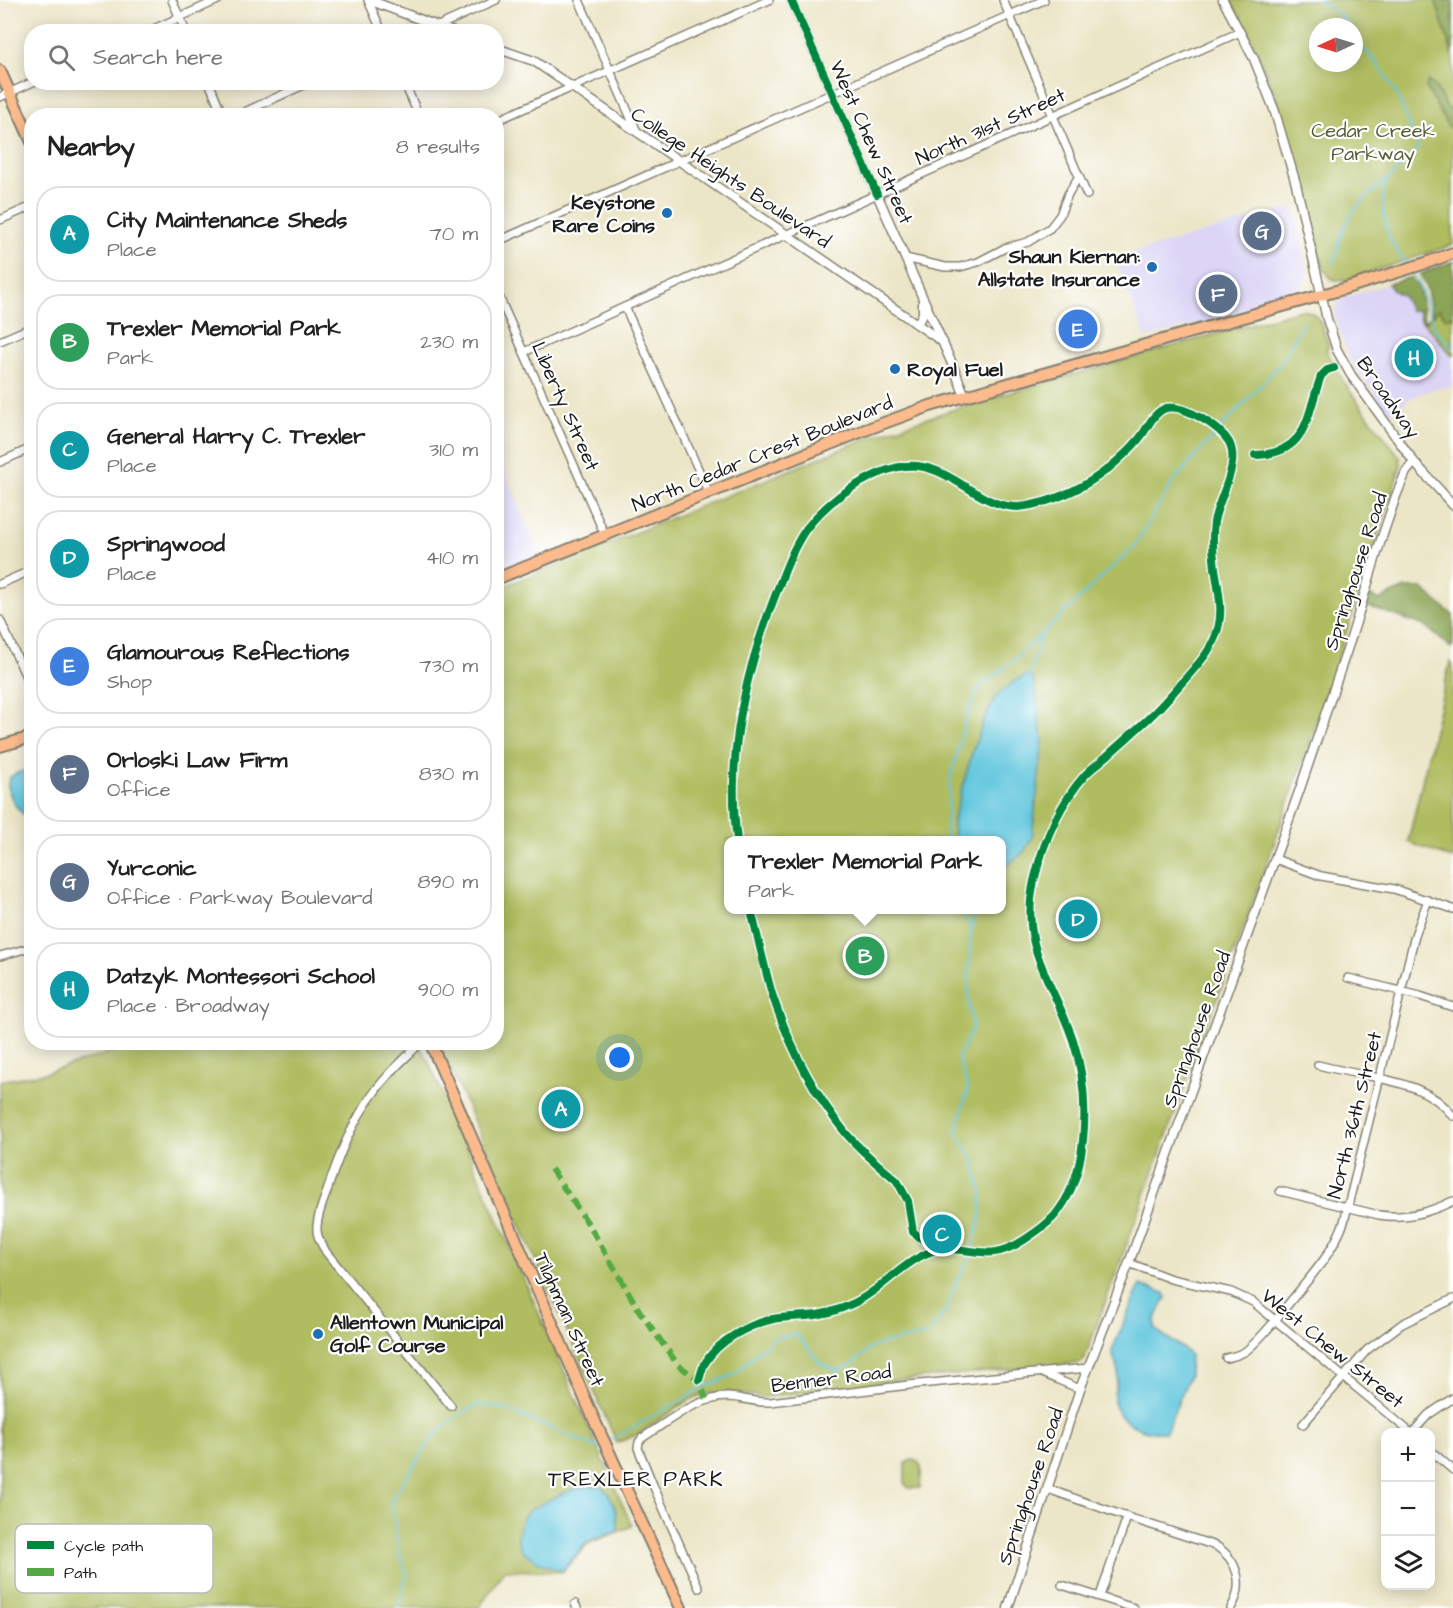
<!DOCTYPE html>
<html lang="en">
<head>
<meta charset="utf-8">
<style>
  :root { --surface:#fff; --page:#f2f2f2; --text:#222; --muted:#767676; --line:#e0e0e0; --accent:#111827 }
  body { margin:0; font-family:"Architects Daughter",sans-serif; background:var(--page); color:var(--text) }
  .controls { position:absolute; right:18px; bottom:18px; display:grid; overflow:hidden; border-radius:12px; box-shadow:0 3px 15px #0003 }
  .controls button { width:54px; height:54px; display:grid; place-items:center; padding:0; border:0; border-bottom:2px solid var(--line); background:var(--surface); color:var(--text); font:30px sans-serif }
  .compass { position:absolute; left:1309px; top:18px; width:54px; height:54px; border-radius:50%; background:var(--surface); box-shadow:0 3px 15px #0003; rotate:266deg }
  .you { position:absolute; left:620px; top:1058px; width:21px; height:21px; margin:-15px; border:4px solid #fff; border-radius:50%; background:#1a73e8; box-shadow:0 0 0 9px #1a73e833 }
  .badge { display:grid; place-items:center; width:39px; height:39px; border-radius:50%; background:var(--accent); color:#fff; font-size:20px; font-weight:700 }
  .pin { position:absolute; translate:-50% -50%; border:3px solid #fff; box-shadow:0 2px 6px #0006 }
  .popup { position:absolute; left:724px; top:836px; width:282px; height:78px; box-sizing:border-box; display:grid; place-content:center; border-radius:12px; background:var(--surface); filter:drop-shadow(0 2px 4px #0005); font-size:20px; white-space:nowrap; color:var(--muted) }
  .popup b { font-size:22px; color:var(--text) }
  .popup::after { content:''; position:absolute; left:50%; top:100%; margin-left:-12px; border:12px solid transparent; border-top-color:var(--surface) }
  .list { margin:0; padding:0; list-style:none }
  h2 { display:flex; justify-content:space-between; align-items:center; height:78px; margin:0; padding:0 24px; font-size:26px }
  h2 small { font-size:20px; font-weight:400; color:var(--muted) }
  .list li { display:grid; grid-template-columns:39px 1fr auto; gap:18px; align-items:center; box-sizing:border-box; height:96px; margin:0 12px 12px; padding:0 12px; border:2px solid var(--line); border-radius:24px }
  .list b { display:block; font-size:22px; white-space:nowrap }
  .list p { margin:0; font-size:20px; white-space:nowrap; color:var(--muted) }
  .list em { font-size:20px; font-style:normal; color:var(--muted) }
  .icon { flex:none; width:33px; height:33px; fill:none; stroke:currentColor; stroke-width:2; stroke-linecap:round; stroke-linejoin:round }
  .map { position:relative; flex:none; width:1453px; height:1608px; overflow:hidden }
  .search { position:absolute; background:var(--surface); box-shadow:0 3px 15px #0003; left:24px; top:24px; width:480px; height:66px; display:flex; align-items:center; gap:15px; box-sizing:border-box; padding:0 21px; border-radius:24px; color:var(--muted); font-size:22px }
  .panel { position:absolute; background:var(--surface); box-shadow:0 3px 15px #0003; left:24px; top:108px; width:480px; height:942px; border-radius:24px }
  .map>svg:first-child { display:block }
  .built { fill:#dcd5f6 }
  .green { fill:#afbc5e; stroke:#666c3d; stroke-width:1.5; fill-rule:evenodd }
  .forest { fill:#8ba455; stroke:#546038; stroke-width:1.5 }
  .water { fill:#60c6dd; stroke:#3e717c; stroke-width:1.5 }
  .lines { fill:none; stroke-linecap:round; stroke-linejoin:round }
  .stream { stroke:#60c6dd; stroke-width:2 }
  .minor-casing { stroke:#848172; stroke-width:10 }
  .tertiary-casing { stroke:#848172; stroke-width:11 }
  .primary-casing { stroke:#848172; stroke-width:14 }
  .minor { stroke:#fff; stroke-width:7 }
  .tertiary { stroke:#fff; stroke-width:8 }
  .primary { stroke:#fbbb8d; stroke-width:10 }
  .quiet { stroke:#52a943; stroke-width:6; stroke-dasharray:12 6; stroke-linecap:butt }
  .cycleway-casing { stroke:#fff; stroke-width:11 }
  .cycleway { stroke:#00873e; stroke-width:8 }
  .poi-dot { fill:#1f6fb2; stroke:#fff; stroke-width:2 }
  .labels { text-anchor:middle; stroke-width:4.5; stroke-linejoin:round; paint-order:stroke }
  .street-label { font-size:20px; fill:#1c1c1c; stroke:#fff }
  .park-label { font-size:20px; fill:#575c36; stroke:#fff }
  .poi-label { font-size:20px; font-weight:bold; fill:#1c1c1c; stroke:#fff; text-anchor:end }
  .neighbourhood-label { font-size:21px; letter-spacing:1.5px; fill:#1c1c1c; stroke:#fff }
  .key { fill:#fff; stroke:#bbb; stroke-width:1.5 }
  .key-label { font-size:16px; fill:#1c1c1c }
</style>
</head>
<body>
<div class="map">
<svg width="1453" height="1608" viewBox="0 0 1453 1608">
  <rect width="100%" height="100%" fill="#fff"/>
  <filter id="ink" filterUnits="userSpaceOnUse"><feTurbulence type="fractalNoise" baseFrequency=".0167" numOctaves="2"/><feDisplacementMap in="SourceGraphic" scale="12" xChannelSelector="R" yChannelSelector="G"/><feConvolveMatrix kernelMatrix="1 2 1 2 8 2 1 2 1" color-interpolation-filters="sRGB"/></filter>
  <filter id="wash" filterUnits="userSpaceOnUse"><feTurbulence type="fractalNoise" baseFrequency=".008" numOctaves="4" result="noise"/><feDisplacementMap in="SourceGraphic" scale="24" xChannelSelector="R" yChannelSelector="G"/><feGaussianBlur stdDeviation="1.35" result="paint"/><feColorMatrix in="noise" values="0 0 0 0 0 0 0 0 0 0 0 0 0 0 0 0 0 1.4 0 .05"/><feComposite in="paint" operator="in"/></filter>
  <g filter="url(#wash)">
    <rect width="100%" height="100%" fill="#ece6c8"/>
    <g class="built">
      <path d="M1294,207L1307,270L1306,279L1300,291L1292,295L1196,325L1146,338L1115,258Z"/>
      <path d="M1388,284L1394,291L1403,296L1418,310L1420,319L1453,356V384L1449,387L1433,389L1413,397L1389,414L1350,360L1335,319V314L1336,307L1343,298Z"/>
      <path d="M496,448L539,555L497,572H496Z"/>
    </g>
    <g class="green">
      <path d="M1230,0H1453V245L1343,281L1332,279L1324,270L1276,98L1256,49ZM1318,27H1354V63H1318Z"/>
      <path d="M1439,308L1446,319L1453,315V356L1424,323Z"/>
      <path d="M1300,310C1321,310 1323,330 1329,347L1326,349C1344,389 1374,422 1400,457L1401,465L1317,722L1265,869L1084,1360L1080,1363L910,1379L763,1397L729,1392L705,1394L689,1400L638,1434L617,1443L439,1043L496,1042L497,589L873,436L973,403ZM728,840H1002V910H728Z"/>
      <path d="M1450,662L1453,665V859L1408,842Z"/>
      <path d="M140,1043H418L427,1058L632,1526L588,1544L562,1572L504,1570L479,1608H0V1081L45,1073Z"/>
      <path d="M912,1460C926,1461 920,1478 920,1488H908L905,1484V1463Z"/>
    </g>
    <g class="forest">
      <path d="M1435,0H1453V53H1452Z"/>
      <path d="M1428,81C1441,87 1440,105 1453,112V130L1448,126L1426,87Z"/>
      <path d="M1453,261V315L1446,319L1439,309L1432,316L1427,290L1420,274Z"/>
      <path d="M1411,277C1422,289 1423,308 1424,323L1420,319L1418,310L1410,311L1403,296L1394,291L1388,284Z"/>
      <path d="M1405,588H1421L1453,615V645L1451,648L1425,626L1367,606L1369,595L1379,600Z"/>
    </g>
    <g class="water">
      <path d="M1027,675L1032,677C1039,697 1037,719 1043,740L1032,838L1023,853L1002,869V840H954L953,820L973,750L983,722L996,696L1015,681Z"/>
      <path d="M31,769V814L29,815C24,814 23,815 20,811C14,805 5,787 9,779C13,772 25,771 31,769Z"/>
      <path d="M1140,1285L1165,1293L1166,1298L1155,1320V1328C1165,1339 1180,1343 1190,1355L1189,1376L1166,1432C1144,1434 1113,1422 1114,1396C1114,1388 1120,1380 1118,1373C1117,1365 1113,1359 1112,1350Z"/>
      <path d="M590,1486C593,1486 596,1486 600,1487C614,1492 618,1517 618,1530L588,1541L563,1570C550,1569 524,1557 519,1545C516,1537 520,1520 526,1514C530,1508 563,1493 571,1490C577,1488 584,1487 590,1486Z"/>
    </g>
    <g class="lines">
      <g class="stream">
        <path d="M1318,0L1339,15L1350,27"/>
        <path d="M1354,32L1359,44L1376,62L1398,96L1412,132L1417,138L1418,146L1415,154L1387,180L1383,192V208L1386,226L1391,241L1407,266"/>
        <path d="M1334,264C1342,221 1352,207 1386,180"/>
        <path d="M1412,273L1418,281L1435,329L1453,348"/>
        <path d="M1029,678L1041,635"/>
        <path d="M948,840L946,835L950,779L967,716L980,686L1011,663L1135,546L1172,483L1207,443L1282,362L1303,322"/>
        <path d="M971,930L976,910"/>
        <path d="M609,1441L702,1388L735,1374L758,1352L776,1337L797,1335L821,1364L837,1371L850,1366L872,1347L894,1341L928,1335L947,1309L954,1287L970,1257L981,1216L982,1192L974,1160L956,1132L968,1088L958,1058L973,1027L968,998L971,930L962,910"/>
        <path d="M398,1608L407,1574L399,1552L391,1500L436,1433L462,1413L480,1404L508,1410L596,1447L601,1445"/>
      </g>
    </g>
  </g>
  <g filter="url(#ink)">
    <g class="lines">
      <g class="minor-casing">
        <g id="minor">
          <path d="M172,0L186,32"/>
          <path d="M368,0L382,32"/>
          <path d="M579,0L637,132"/>
          <path d="M1003,0L1087,195"/>
          <path d="M147,32L218,0"/>
          <path d="M425,32L496,0"/>
          <path d="M209,82L223,116"/>
          <path d="M404,82L419,116"/>
          <path d="M0,97L33,82"/>
          <path d="M236,116L310,82"/>
          <path d="M496,121L769,0"/>
          <path d="M0,220L32,206"/>
          <path d="M496,242L1044,0"/>
          <path d="M905,258L945,267H960L978,262L1005,248L1028,242L1050,228L1060,215L1068,194L1079,176"/>
          <path d="M496,290L605,535"/>
          <path d="M625,307L709,493"/>
          <path d="M0,341L32,327"/>
          <path d="M524,352L1240,32"/>
          <path d="M0,462L27,450"/>
          <path d="M0,584L32,570"/>
          <path d="M0,620L32,690"/>
          <path d="M1275,859L1321,876L1394,889L1453,909"/>
          <path d="M0,956L32,947"/>
          <path d="M1348,978L1420,996L1453,1007"/>
          <path d="M421,1042C406,1058 389,1072 376,1090C352,1121 338,1157 326,1194C322,1204 318,1215 317,1226C316,1236 321,1243 326,1252L451,1406"/>
          <path d="M1318,1065C1335,1069 1352,1073 1370,1076C1402,1083 1432,1089 1453,1116"/>
          <path d="M1280,1191L1379,1215C1406,1219 1428,1213 1453,1201"/>
          <path d="M1129,1263L1171,1279L1231,1292L1253,1302L1410,1432"/>
          <path d="M1226,1358C1233,1356 1241,1355 1247,1350C1263,1337 1277,1318 1290,1302C1311,1276 1333,1253 1344,1222L1415,935L1428,900"/>
          <path d="M1044,1374L1080,1389"/>
          <path d="M1303,1424L1367,1350L1402,1324L1453,1299"/>
          <path d="M1413,1432L1428,1415L1453,1398"/>
          <path d="M1430,1450L1453,1470"/>
          <path d="M1048,1489L1127,1517L1216,1546C1238,1560 1245,1585 1231,1608"/>
          <path d="M1062,1585L1134,1608"/>
          <path d="M699,1588L653,1485L638,1448L639,1442L642,1438C669,1421 695,1398 727,1397C742,1397 755,1403 770,1402L909,1385L1088,1368"/>
          <path d="M1100,1596L1127,1517"/>
          <path d="M575,1604L577,1608"/>
        </g>
      </g>
      <g class="tertiary-casing">
        <g id="tertiary">
          <path d="M369,0L453,32"/>
          <path d="M791,0L953,366L965,396"/>
          <path d="M1223,0L1254,59L1274,109L1296,184L1327,319L1337,350L1351,375L1414,462L1453,505"/>
          <path d="M496,48L534,61L943,342"/>
          <path d="M917,324L923,314V301"/>
          <path d="M1008,1608L1080,1389L1129,1263L1300,789L1352,635L1380,543L1396,496L1406,472L1414,462"/>
        </g>
      </g>
      <g class="primary-casing">
        <g id="primary">
          <path d="M0,71L32,142"/>
          <path d="M496,579L865,430L930,406L1343,289L1426,263L1453,253"/>
          <path d="M0,746L32,737"/>
          <path d="M430,1042L596,1424L681,1608"/>
        </g>
      </g>
      <use href="#minor" class="minor"/>
      <use href="#tertiary" class="tertiary"/>
      <use href="#primary" class="primary"/>
      <path class="quiet" d="M551,1169L589,1225L640,1312L678,1365L699,1380L706,1399"/>
      <g class="cycleway-casing">
        <g id="cycleway">
          <path d="M791,0L877,194"/>
          <path d="M1255,455C1308,454 1306,417 1321,376L1327,370L1334,368"/>
          <path d="M737,840C726,758 745,672 775,596C784,573 792,549 806,529C823,507 846,489 871,477C882,472 893,467 906,466C949,462 977,507 1017,507C1026,507 1035,504 1044,502C1070,494 1096,480 1116,462C1125,454 1135,445 1142,435C1149,425 1154,412 1166,408C1184,404 1220,427 1229,442C1241,465 1218,498 1214,522C1212,537 1213,553 1215,568C1218,589 1224,611 1217,632C1211,651 1199,663 1186,678C1176,689 1166,701 1155,712C1140,727 1123,741 1107,756C1100,762 1093,767 1086,774C1059,804 1043,843 1034,881C1019,948 1053,981 1073,1040C1089,1088 1091,1167 1059,1210C1051,1222 1036,1232 1024,1240C1001,1255 989,1254 963,1250C954,1249 944,1250 935,1247C927,1244 920,1237 913,1232L908,1201L897,1181C879,1165 859,1150 844,1131C812,1091 788,1042 772,994C764,966 758,938 751,910"/>
          <path d="M699,1380C701,1374 702,1368 705,1363C719,1340 748,1325 773,1319C784,1317 795,1317 806,1316C823,1315 838,1311 854,1303C885,1288 905,1258 939,1249"/>
        </g>
      </g>
      <use href="#cycleway" class="cycleway"/>
    </g>
  </g>
  <g class="poi-dot">
    <circle cx="667" cy="213" r="6"/>
    <circle cx="1152" cy="267" r="6"/>
    <circle cx="895" cy="369" r="6"/>
    <circle cx="318" cy="1334" r="6"/>
  </g>
  <g class="labels">
    <g class="street-label">
      <text transform="translate(990 126) rotate(-24)" y="7">North 31st Street</text>
      <text transform="translate(872 142) rotate(66)" y="7">West Chew Street</text>
      <text transform="translate(731 177) rotate(34)" y="7">College Heights Boulevard</text>
      <text transform="translate(1389 397) rotate(55)" y="7">Broadway</text>
      <text transform="translate(566 406) rotate(66)" y="7">Liberty Street</text>
      <text transform="translate(762 453) rotate(-22)" y="7">North Cedar Crest Boulevard</text>
      <text transform="translate(1355 571) rotate(-72)" y="7">Springhouse Road</text>
      <text transform="translate(1196 1029) rotate(-70)" y="7">Springhouse Road</text>
      <text transform="translate(1354 1115) rotate(-76)" y="7">North 36th Street</text>
      <text transform="translate(570 1319) rotate(66)" y="7">Tilghman Street</text>
      <text transform="translate(1333 1348) rotate(39)" y="7">West Chew Street</text>
      <text transform="translate(831 1378) rotate(-7)" y="7">Benner Road</text>
      <text transform="translate(1030 1486) rotate(-71)" y="7">Springhouse Road</text>
    </g>
    <g class="park-label">
      <text x="1373" y="137">Cedar Creek<tspan x="1373" dy="23">Parkway</tspan></text>
    </g>
    <g class="poi-label">
      <text x="655" y="209">Keystone<tspan x="655" dy="23">Rare Coins</tspan></text>
      <text x="1140" y="263">Shaun Kiernan:<tspan x="1140" dy="23">Allstate Insurance</tspan></text>
      <text x="907" y="376" text-anchor="start">Royal Fuel</text>
      <text x="330" y="1329" text-anchor="start">Allentown Municipal<tspan x="330" dy="23">Golf Course</tspan></text>
    </g>
    <g class="neighbourhood-label">
      <text x="636" y="1486">TREXLER PARK</text>
    </g>
  </g>
  <rect x="15" y="1524" width="198" height="69" rx="9" class="key"/>
  <rect x="27" y="1541" width="27" height="8" fill="#00873e"/>
  <rect x="27" y="1568" width="27" height="8" fill="#52a943"/>
  <g class="key-label">
    <text x="64" y="1551">Cycle path</text>
    <text x="64" y="1578">Path</text>
  </g>
</svg>
<div class="controls">
<button>+</button>
<button>−</button>
<button><svg class="icon" aria-label="layers" viewBox="0 0 24 24"><path d="M12 4l9 5-9 5-9-5zM3 14l9 5 9-5"/></svg></button>
</div>
<svg class="compass" viewBox="-18 -18 36 36"><path d="M0-13l5 13h-10z" fill="#e53935"/><path d="M0 13l5-13h-10z" fill="#767676"/></svg>
<div class="you"></div>
<div class="pin badge" style="left:561px;top:1109px;background:#0f9aa8">A</div>
<div class="pin badge" style="left:865px;top:956px;background:#2e9e5b">B</div>
<div class="popup"><b>Trexler Memorial Park</b>Park</div>
<div class="pin badge" style="left:942px;top:1234px;background:#0f9aa8">C</div>
<div class="pin badge" style="left:1078px;top:919px;background:#0f9aa8">D</div>
<div class="pin badge" style="left:1078px;top:329px;background:#3f7fe0">E</div>
<div class="pin badge" style="left:1218px;top:294px;background:#5c6f8a">F</div>
<div class="pin badge" style="left:1262px;top:231px;background:#5c6f8a">G</div>
<div class="pin badge" style="left:1414px;top:358px;background:#0f9aa8">H</div>
<div class="search"><svg class="icon" aria-label="search" viewBox="0 0 24 24"><circle cx="10" cy="10" r="6"/><path d="M15 15l6 6"/></svg>Search here</div>
<section class="panel">
<h2>Nearby<small>8 results</small></h2>
<ul class="list">
<li><span class="badge" style="background:#0f9aa8">A</span><div><b>City Maintenance Sheds</b><p>Place</p></div><em>70 m</em></li>
<li><span class="badge" style="background:#2e9e5b">B</span><div><b>Trexler Memorial Park</b><p>Park</p></div><em>230 m</em></li>
<li><span class="badge" style="background:#0f9aa8">C</span><div><b>General Harry C. Trexler</b><p>Place</p></div><em>310 m</em></li>
<li><span class="badge" style="background:#0f9aa8">D</span><div><b>Springwood</b><p>Place</p></div><em>410 m</em></li>
<li><span class="badge" style="background:#3f7fe0">E</span><div><b>Glamourous Reflections</b><p>Shop</p></div><em>730 m</em></li>
<li><span class="badge" style="background:#5c6f8a">F</span><div><b>Orloski Law Firm</b><p>Office</p></div><em>830 m</em></li>
<li><span class="badge" style="background:#5c6f8a">G</span><div><b>Yurconic</b><p>Office · Parkway Boulevard</p></div><em>890 m</em></li>
<li><span class="badge" style="background:#0f9aa8">H</span><div><b>Datzyk Montessori School</b><p>Place · Broadway</p></div><em>900 m</em></li>
</ul>
</section>
</div>
</body>
</html>
